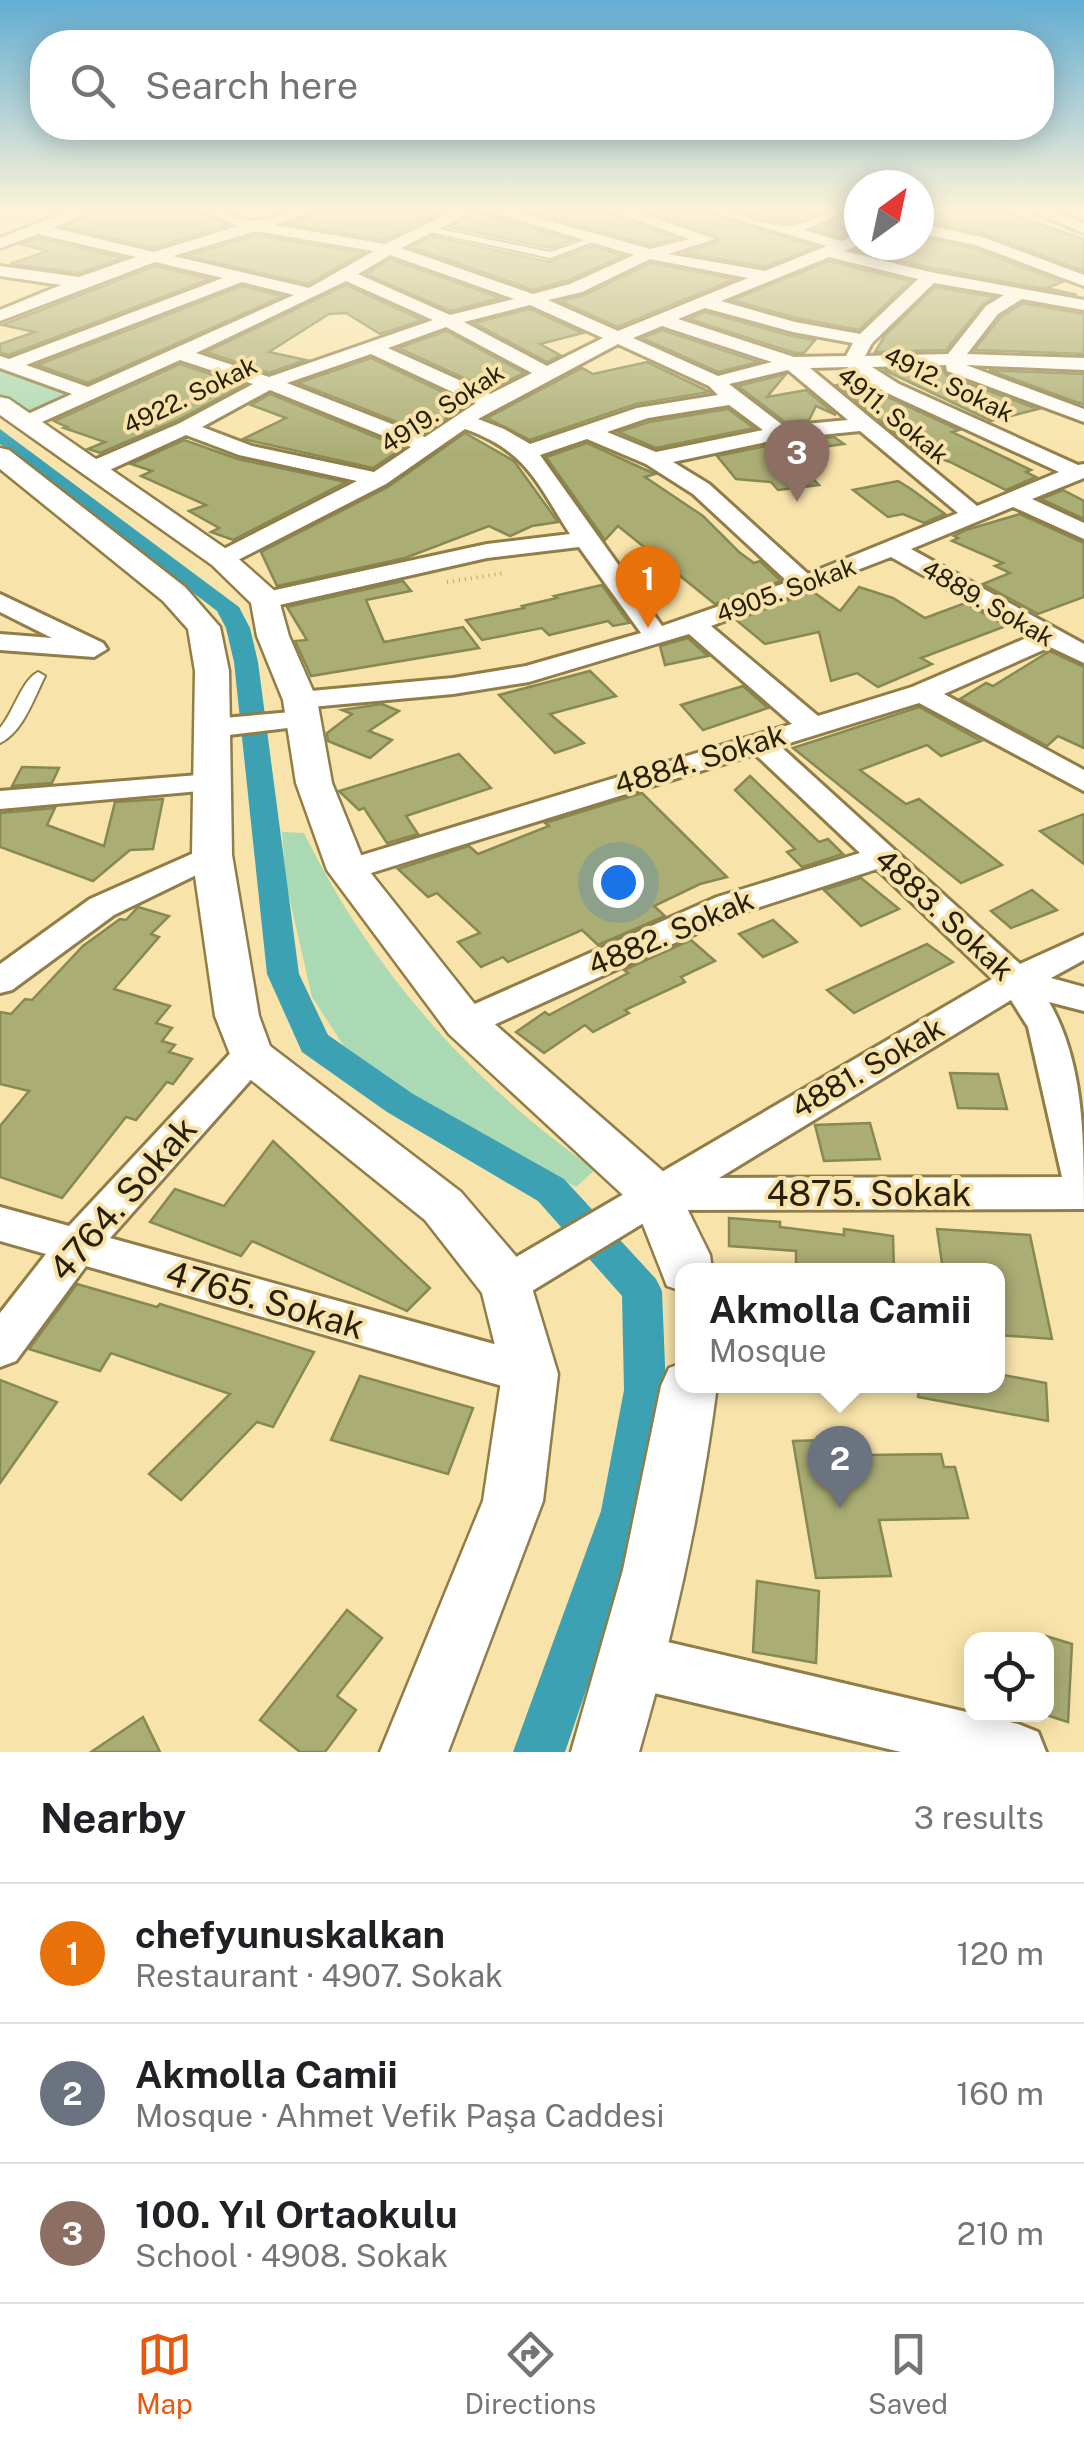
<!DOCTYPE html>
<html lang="en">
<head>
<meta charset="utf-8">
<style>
  :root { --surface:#fff; --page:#f2f2f2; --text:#202124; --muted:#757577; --line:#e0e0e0; --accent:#ea580c }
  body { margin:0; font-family:"Public Sans",sans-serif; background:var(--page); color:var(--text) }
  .controls { position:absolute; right:30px; bottom:30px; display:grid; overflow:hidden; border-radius:20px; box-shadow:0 5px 25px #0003 }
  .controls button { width:90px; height:90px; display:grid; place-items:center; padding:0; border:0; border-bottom:2px solid var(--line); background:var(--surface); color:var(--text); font:50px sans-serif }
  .compass { position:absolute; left:844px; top:170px; width:90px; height:90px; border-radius:50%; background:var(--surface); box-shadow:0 5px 25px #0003; rotate:33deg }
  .you { position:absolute; left:618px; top:882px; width:35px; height:35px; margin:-25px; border:8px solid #fff; border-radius:50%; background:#1a73e8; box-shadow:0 0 0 15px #1a73e833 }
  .badge { display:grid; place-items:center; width:65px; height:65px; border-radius:50%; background:var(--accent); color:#fff; font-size:32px; font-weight:700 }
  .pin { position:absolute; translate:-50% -82px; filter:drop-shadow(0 2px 5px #0008) }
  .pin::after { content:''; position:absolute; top:52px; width:35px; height:30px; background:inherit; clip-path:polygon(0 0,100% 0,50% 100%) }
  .popup { position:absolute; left:675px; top:1263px; width:330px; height:130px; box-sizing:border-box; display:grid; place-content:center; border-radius:20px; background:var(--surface); filter:drop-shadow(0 2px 8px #0005); font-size:32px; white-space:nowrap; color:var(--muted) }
  .popup b { font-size:38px; color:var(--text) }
  .popup::after { content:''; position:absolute; left:50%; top:100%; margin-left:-20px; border:20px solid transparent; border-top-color:var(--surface) }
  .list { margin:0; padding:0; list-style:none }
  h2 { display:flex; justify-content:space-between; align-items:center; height:130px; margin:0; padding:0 40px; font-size:42px }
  h2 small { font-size:32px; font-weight:400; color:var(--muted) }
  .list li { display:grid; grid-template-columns:65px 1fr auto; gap:30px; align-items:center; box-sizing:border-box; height:140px; padding:0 40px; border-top:2px solid var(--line) }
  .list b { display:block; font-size:38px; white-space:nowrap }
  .list p { margin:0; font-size:32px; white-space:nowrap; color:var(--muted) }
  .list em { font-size:32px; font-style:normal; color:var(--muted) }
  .icon { flex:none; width:55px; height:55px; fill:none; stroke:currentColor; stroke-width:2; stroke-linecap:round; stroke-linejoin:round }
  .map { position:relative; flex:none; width:1084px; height:1752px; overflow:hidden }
  .search { position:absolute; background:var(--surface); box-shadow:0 5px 25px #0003; left:30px; right:30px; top:30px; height:110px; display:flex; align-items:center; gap:25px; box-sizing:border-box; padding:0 35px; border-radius:40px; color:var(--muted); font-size:38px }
  .sheet { height:550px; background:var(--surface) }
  nav { display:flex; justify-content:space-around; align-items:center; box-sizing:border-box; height:140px; border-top:2px solid var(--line); background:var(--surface); font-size:28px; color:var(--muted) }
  nav a { display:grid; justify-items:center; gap:5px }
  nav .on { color:var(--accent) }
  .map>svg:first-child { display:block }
  .green { fill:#aad9b4 }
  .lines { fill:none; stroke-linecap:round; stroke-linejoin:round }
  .canal { fill:#3ca2b3; fill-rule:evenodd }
  .building { fill:#aaad74; stroke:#868952; stroke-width:2.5 }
  .service-casing { stroke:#907d47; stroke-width:4 }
  .minor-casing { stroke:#907d47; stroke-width:6 }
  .tertiary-casing { stroke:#907d47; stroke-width:5 }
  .path { stroke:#b5a577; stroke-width:4; stroke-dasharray:1 5; stroke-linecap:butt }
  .service { fill:#fff; fill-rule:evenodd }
  .minor { fill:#fff; fill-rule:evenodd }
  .tertiary { fill:#fff; fill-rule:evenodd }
  .labels { text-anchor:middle; stroke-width:8; stroke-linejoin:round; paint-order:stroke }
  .far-street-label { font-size:25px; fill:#271f08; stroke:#f8e4ab }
  .street-label { font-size:30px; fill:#271f08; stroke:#f8e4ab }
  .near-street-label { font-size:35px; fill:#271f08; stroke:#f8e4ab }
</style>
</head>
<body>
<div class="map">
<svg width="1084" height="1752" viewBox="0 0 1084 1752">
  <rect width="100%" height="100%" fill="#f8e4ab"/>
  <g class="green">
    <path d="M0,368L77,393L29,414L0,395Z"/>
    <path d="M282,832L304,833C371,970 471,1082 595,1170L576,1187L415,1099L343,1045L312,997L286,883Z"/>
  </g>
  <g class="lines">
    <path class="canal" d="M0,429L239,607L250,628L258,662L299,974L328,1035L413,1094L564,1179L656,1279L662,1291L666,1390L647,1511L565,1752H513L601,1511L624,1390L622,1296L538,1201L387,1112L302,1052L267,974L234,662L226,628L217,611L0,444Z"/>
  </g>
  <g class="building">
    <path d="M96,210H198L227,225L154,248L65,227Z"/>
    <path d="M320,210H447L384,240L289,224Z"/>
    <path d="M480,210L485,214L573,240L550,248L450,227Z"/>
    <path d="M525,210H604L677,238L650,245Z"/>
    <path d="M643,210H702L816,247L765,267L684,253L716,243L718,238Z"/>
    <path d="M734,210H827L787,222Z"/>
    <path d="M854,210H859V231L841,237L815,229Z"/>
    <path d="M919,210H997L1084,239V271L986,234L919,220Z"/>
    <path d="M256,235L363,253L308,284L187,256Z"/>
    <path d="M432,236L549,262L592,246L623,256L569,280L533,290L411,247Z"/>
    <path d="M919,237L975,249L1062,282L1047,288L1077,295L931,268L856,250L863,245H919Z"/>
    <path d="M38,238L123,258L79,273L10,264L47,251L21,244Z"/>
    <path d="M390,259L501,298L450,311L366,274Z"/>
    <path d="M829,261L910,281L859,330L796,318L732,300Z"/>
    <path d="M651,263L735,279L618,327L560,301L584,295Z"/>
    <path d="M155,266L210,279L9,355L0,353V344L35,332L2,325Z"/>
    <path d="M346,285L423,320L380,334L346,313L329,314L269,352L306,360L269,373L206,352Z"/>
    <path d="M242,286L283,296L88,383L37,365Z"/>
    <path d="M935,287L994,297L983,304L946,350L875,352L886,334Z"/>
    <path d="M1023,303L1084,314V354L974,350L1001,317Z"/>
    <path d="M530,309L583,333L540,344L560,355L547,362L474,323Z"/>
    <path d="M705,312L792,336L815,340L804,353H795L689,319Z"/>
    <path d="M662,330L759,362L718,372L642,338Z"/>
    <path d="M446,331L524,373L490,390L398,348Z"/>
    <path d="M371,358L468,404L425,433L298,383Z"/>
    <path d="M647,362L710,392L636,404L530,440L487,418L582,368L593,374Z"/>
    <path d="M180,364L244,385L176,421L100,453L88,449L105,442L64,428L67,427L54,421Z"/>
    <path d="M943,369L946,375L1038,409L991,421L884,370Z"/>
    <path d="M989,370L1084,374V404L1076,402Z"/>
    <path d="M786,374L767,397L806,390L836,415L816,406L809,420L785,422L738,386Z"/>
    <path d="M856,377L883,395L959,430L952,432L1031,470L1026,472L1036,477L1006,490L950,462L915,450L837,385L851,383Z"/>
    <path d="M270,394L403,448L373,468L243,439L286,418L251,405Z"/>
    <path d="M728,409L754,428L656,448L618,432L649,422Z"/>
    <path d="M465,433L514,461L558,522L532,526L510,536L489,526L405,558L277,586L261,552L388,487Z"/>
    <path d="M834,437L844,444L787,452L819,485L778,490L771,482L736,479L717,456L781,443Z"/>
    <path d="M184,440L238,459L346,482L233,540L211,532L219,528L189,511L206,505L141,476L152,471L131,464Z"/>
    <path d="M587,443L655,474L645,477L703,516L739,552L754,563L760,561L781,581L715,604L618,526L605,540L546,457Z"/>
    <path d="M898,481L911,489L945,514L924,523L903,514L888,517L853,490Z"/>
    <path d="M1063,490L1084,501V519L1041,499Z"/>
    <path d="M1020,514L1084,543V597L1038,614L983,584L1010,573L995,566L1003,563L952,541L958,538L954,536L966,530Z"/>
    <path d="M403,581L411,591L366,600L384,642L463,627L479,648L311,676L295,641L307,640L287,607Z"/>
    <path d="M602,585L629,623L613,626L608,621L549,635L542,628L482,640L466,620L524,608L522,606L557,598L554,596Z"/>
    <path d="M859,587L893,598L925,618L965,603L1006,626L921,658L932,664L878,687L857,673L831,681L819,632L765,644L736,620L812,591L840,611Z"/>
    <path d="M688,638L708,656L665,665L660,646Z"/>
    <path d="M1050,651L1084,667V748L1058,736L1047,746L960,699L986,683L993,686Z"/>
    <path d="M590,671L616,696L550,714L584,743L555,753L499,695Z"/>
    <path d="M743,686L768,708L703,730L681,705Z"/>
    <path d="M382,704L399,711L369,731L392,740L370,758L328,741L327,733L352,714L342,710Z"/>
    <path d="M919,707L981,741L941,756L927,745L860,770L906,804L919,799L1002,865L961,883L793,748Z"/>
    <path d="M459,754L491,788L406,816L418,834L387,843L364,808L359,810L339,791Z"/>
    <path d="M22,767L59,768L52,783L12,786Z"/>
    <path d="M750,776L819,842L828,839L843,854L802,867L787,852L795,849L735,790Z"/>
    <path d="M642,793L727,877L700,884L654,906L665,916L598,945L582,930L508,962L503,957L481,967L458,942L480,933L437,893L428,897L398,869L469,846L478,854L549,826L545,823Z"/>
    <path d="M163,799L153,849L130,850L93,881L0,847V813L55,808L47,825L104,846L115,802Z"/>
    <path d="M1084,814V864L1040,831Z"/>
    <path d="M861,878L899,909L861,926L824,890Z"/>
    <path d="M1032,890L1057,910L1011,928L991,911Z"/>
    <path d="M138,907L169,916L151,934L159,937L114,989L170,1006L156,1023L172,1028L162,1041L175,1045L169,1052L192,1059L173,1084L167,1082L136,1120L126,1117L62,1198L0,1177V1126L29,1091L0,1084V1012L11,1014L25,999L32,1000L83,946L120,919L126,920Z"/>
    <path d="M773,920L797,942L763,957L739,934Z"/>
    <path d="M691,940L715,961L681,977L685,982L625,1010L629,1013L593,1032L585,1025L544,1053L516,1032L545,1012L549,1015L628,973L624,970Z"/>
    <path d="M927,944L953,962L854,1013L827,990Z"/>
    <path d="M950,1073L998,1074L1007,1109L958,1108Z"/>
    <path d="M870,1123L880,1159L824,1161L815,1125Z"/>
    <path d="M273,1141L430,1288L407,1311L252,1241L241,1256L150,1222L175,1189L224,1206Z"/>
    <path d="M729,1218L780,1222V1227L844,1235V1229L893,1236L894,1270H796V1251L729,1246Z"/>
    <path d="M937,1229L1030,1235L1052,1339L998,1335V1270H943Z"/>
    <path d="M77,1284L157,1307L160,1304L314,1352L273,1427L257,1422L181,1500L149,1474L230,1394L111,1353L100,1371L29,1349Z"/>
    <path d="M998,1374L1046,1383L1048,1421L918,1397L919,1386H998Z"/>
    <path d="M360,1376L473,1408L448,1474L331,1440Z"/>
    <path d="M0,1380L57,1402L0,1483Z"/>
    <path d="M863,1439L866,1455L941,1454L944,1467H955L968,1518L879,1520L891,1576L816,1578L793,1441Z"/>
    <path d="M757,1581L819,1591L816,1663L753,1652Z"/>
    <path d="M347,1610L382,1638L337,1696L356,1710L325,1752H300L260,1720Z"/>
    <path d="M1046,1636L1072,1644L1068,1722L1046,1715Z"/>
    <path d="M143,1717L160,1752H91Z"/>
  </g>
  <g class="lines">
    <g class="service-casing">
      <g id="service">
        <path d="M429,227L550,252L591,238L598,240L550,258L426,231Z"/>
        <path d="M38,672L45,676C34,698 23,732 0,743V728C14,712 21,681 38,672Z"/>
      </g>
    </g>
    <g class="minor-casing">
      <g id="minor">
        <path d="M72,210H93L53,228L154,252L238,226L202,210C220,210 233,218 251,220C264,222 296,210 316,210L274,225L385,244L456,210H476L401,248L533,294L570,284L634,255L486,210H510L650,249L690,239L608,210H631L715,239L668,254L765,271L827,246L706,210C736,210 762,226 787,226C805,226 825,210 850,210L804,230L841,241L859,234V245L844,251L930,272L1084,300V310L1022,299L998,314L967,354L1084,358V370L966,365L1084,409V422L947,371L946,365L872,367L899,384L1078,465L1084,464V478L1032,499L1084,523V539L1013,507L911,549L1084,644V663L1050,647L944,694L1084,770V791L919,703L780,746L1020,964L1084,935V960L1051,978L1084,987V1011L1049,1002C1084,1062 1084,1139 1084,1209L665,1210L522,1297L507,1302L492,1297L485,1284L492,1271L992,979L877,869L741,913L478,1032L465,1036L452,1032L447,1023L452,1014L717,897L860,853L755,754L358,877H336L331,870L336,863L792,724L689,634L529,682L453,694L300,708L290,706L286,700L300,692L453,678L526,666L641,633L579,547L487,558L266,608L257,605L253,600L266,592L487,544L570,534C536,482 527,451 465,429L386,484L230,564H214L210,559L214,554L357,481L239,455L186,435L103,473H87L84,468L87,463L178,424L253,384L180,360L33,426H19V418L72,394L0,368V356L9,359L223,278L155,262L0,321V310L61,285L0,276V266L79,277L136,257L38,234L0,248V238ZM256,231L374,251L309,288L173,256ZM390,255L514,299L450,315L358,274ZM829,257L918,279L860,334L795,322L721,301ZM650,259L748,278L618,331L548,300L582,292ZM346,281L433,320L269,377L196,353ZM242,282L294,295L88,387L26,365ZM934,283L1004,295L986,306L948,354L865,356L872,343ZM530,305L603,338L547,366L464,322ZM705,308L793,332L853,343L846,356L794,357L678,319ZM662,326L772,362L718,376L633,338ZM446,327L532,373L490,394L388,348ZM618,344L709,386L718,395L637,408L530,444L504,429L478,419ZM371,354L476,403L425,437L287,383ZM847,367L885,392L1059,472L977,506L810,368ZM788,370L848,420L784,426L729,384ZM270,390L411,447L374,472L252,446L202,427ZM729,405L763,430L656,452L607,432L648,418ZM860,431L958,513L808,574L709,484L673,462L780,439ZM587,439L646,464L693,494L788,582L662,626L540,455ZM891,557L1031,636L912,687L818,716L711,626ZM1011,1000L1028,1027L1062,1177L719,1178Z"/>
        <path d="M1029,210H1050L1084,223V233Z"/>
        <path d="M919,223L985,238L1084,275V286L976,245L919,233Z"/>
        <path d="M0,594L103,643L107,649L94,657L0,650V634L52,638L0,612Z"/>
        <path d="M303,711L313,713L317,719L313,725L212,737L202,734L198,728L202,722L212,719Z"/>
        <path d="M211,774L222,777L226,783L222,789L0,809V791Z"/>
        <path d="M212,845L223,848L228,855L223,862L114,915L12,990L0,993V964L90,899Z"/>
        <path d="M251,1042L264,1045L270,1055L264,1065L110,1238L530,1354L546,1360L553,1374L546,1388L530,1394L86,1266L16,1361L0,1367V1313L46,1254L0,1241V1207L69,1226L238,1045Z"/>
        <path d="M633,1634L1018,1724L1038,1732L1046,1752H901L633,1688L614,1680L606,1661L614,1642Z"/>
      </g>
    </g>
    <g class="tertiary-casing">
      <g id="tertiary">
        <path d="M0,397L9,399L232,553L277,593L289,636L317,700L332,783L366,867L481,1012L673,1180L710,1255L712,1270H682V1291L667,1286L636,1207L449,1034L327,870L296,783L283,700L257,636L251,603L212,565L0,415Z"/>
        <path d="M0,448L9,450L185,587L220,627L229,671L232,855L259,1016L270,1046L461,1192L526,1268L558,1374L543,1501L448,1752H380L483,1501L502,1374L482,1293L425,1220L235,1067L215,1016L192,855L195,671L188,629L163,601L0,469Z"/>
        <path d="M682,1363V1386H717C701,1510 674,1632 639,1752H571L623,1570L661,1386L669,1368Z"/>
      </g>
    </g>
    <path class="path" d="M447,582L505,573"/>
    <use href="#service" class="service"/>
    <use href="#minor" class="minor"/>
    <use href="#tertiary" class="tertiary"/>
  </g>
  <linearGradient id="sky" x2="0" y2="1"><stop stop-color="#63add3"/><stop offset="0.46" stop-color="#fcf3d9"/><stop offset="1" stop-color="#fcf3d9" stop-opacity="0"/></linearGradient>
  <rect width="1084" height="456" fill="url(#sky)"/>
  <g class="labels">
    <g class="far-street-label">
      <text transform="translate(949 384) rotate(26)" y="9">4912. Sokak</text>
      <text transform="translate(190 395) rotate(-26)" y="9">4922. Sokak</text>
      <text transform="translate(442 408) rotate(-33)" y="9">4919. Sokak</text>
      <text transform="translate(893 415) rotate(40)" y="9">4911. Sokak</text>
      <text transform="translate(786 590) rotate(-20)" y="9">4905. Sokak</text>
      <text transform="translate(988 603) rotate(30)" y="9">4889. Sokak</text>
    </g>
    <g class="street-label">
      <text transform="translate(700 760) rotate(-17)" y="10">4884. Sokak</text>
      <text transform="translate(944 915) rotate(43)" y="10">4883. Sokak</text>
      <text transform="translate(671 933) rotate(-23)" y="10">4882. Sokak</text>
      <text transform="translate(868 1068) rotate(-30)" y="10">4881. Sokak</text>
    </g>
    <g class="near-street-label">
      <text x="869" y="1206">4875. Sokak</text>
      <text transform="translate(123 1199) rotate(-49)" y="12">4764. Sokak</text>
      <text transform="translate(265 1300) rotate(16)" y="12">4765. Sokak</text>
    </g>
  </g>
</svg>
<div class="controls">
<button><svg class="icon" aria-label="locate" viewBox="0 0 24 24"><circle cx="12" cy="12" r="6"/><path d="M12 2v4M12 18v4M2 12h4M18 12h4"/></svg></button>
</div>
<svg class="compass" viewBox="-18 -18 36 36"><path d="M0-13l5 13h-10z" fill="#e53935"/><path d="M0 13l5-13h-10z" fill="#757577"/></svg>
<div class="you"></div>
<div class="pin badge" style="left:648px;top:628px;background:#e8710a">1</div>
<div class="pin badge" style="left:840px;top:1508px;background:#6b7280">2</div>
<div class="popup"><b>Akmolla Camii</b>Mosque</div>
<div class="pin badge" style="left:797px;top:502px;background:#8d6e63">3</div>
<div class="search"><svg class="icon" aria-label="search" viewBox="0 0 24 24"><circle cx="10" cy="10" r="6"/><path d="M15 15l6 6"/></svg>Search here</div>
</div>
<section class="sheet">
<h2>Nearby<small>3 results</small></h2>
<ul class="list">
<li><span class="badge" style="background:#e8710a">1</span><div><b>chefyunuskalkan</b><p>Restaurant · 4907. Sokak</p></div><em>120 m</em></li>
<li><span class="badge" style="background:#6b7280">2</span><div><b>Akmolla Camii</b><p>Mosque · Ahmet Vefik Paşa Caddesi</p></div><em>160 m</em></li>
<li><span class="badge" style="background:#8d6e63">3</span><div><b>100. Yıl Ortaokulu</b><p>School · 4908. Sokak</p></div><em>210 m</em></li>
</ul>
</section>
<nav>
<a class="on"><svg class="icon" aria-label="map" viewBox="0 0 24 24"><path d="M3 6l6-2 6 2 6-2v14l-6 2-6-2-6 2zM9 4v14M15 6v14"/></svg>Map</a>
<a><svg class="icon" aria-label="directions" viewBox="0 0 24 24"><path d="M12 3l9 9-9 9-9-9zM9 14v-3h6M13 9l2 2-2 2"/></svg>Directions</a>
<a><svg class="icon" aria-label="saved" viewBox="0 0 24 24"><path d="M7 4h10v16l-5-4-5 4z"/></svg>Saved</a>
</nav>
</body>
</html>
